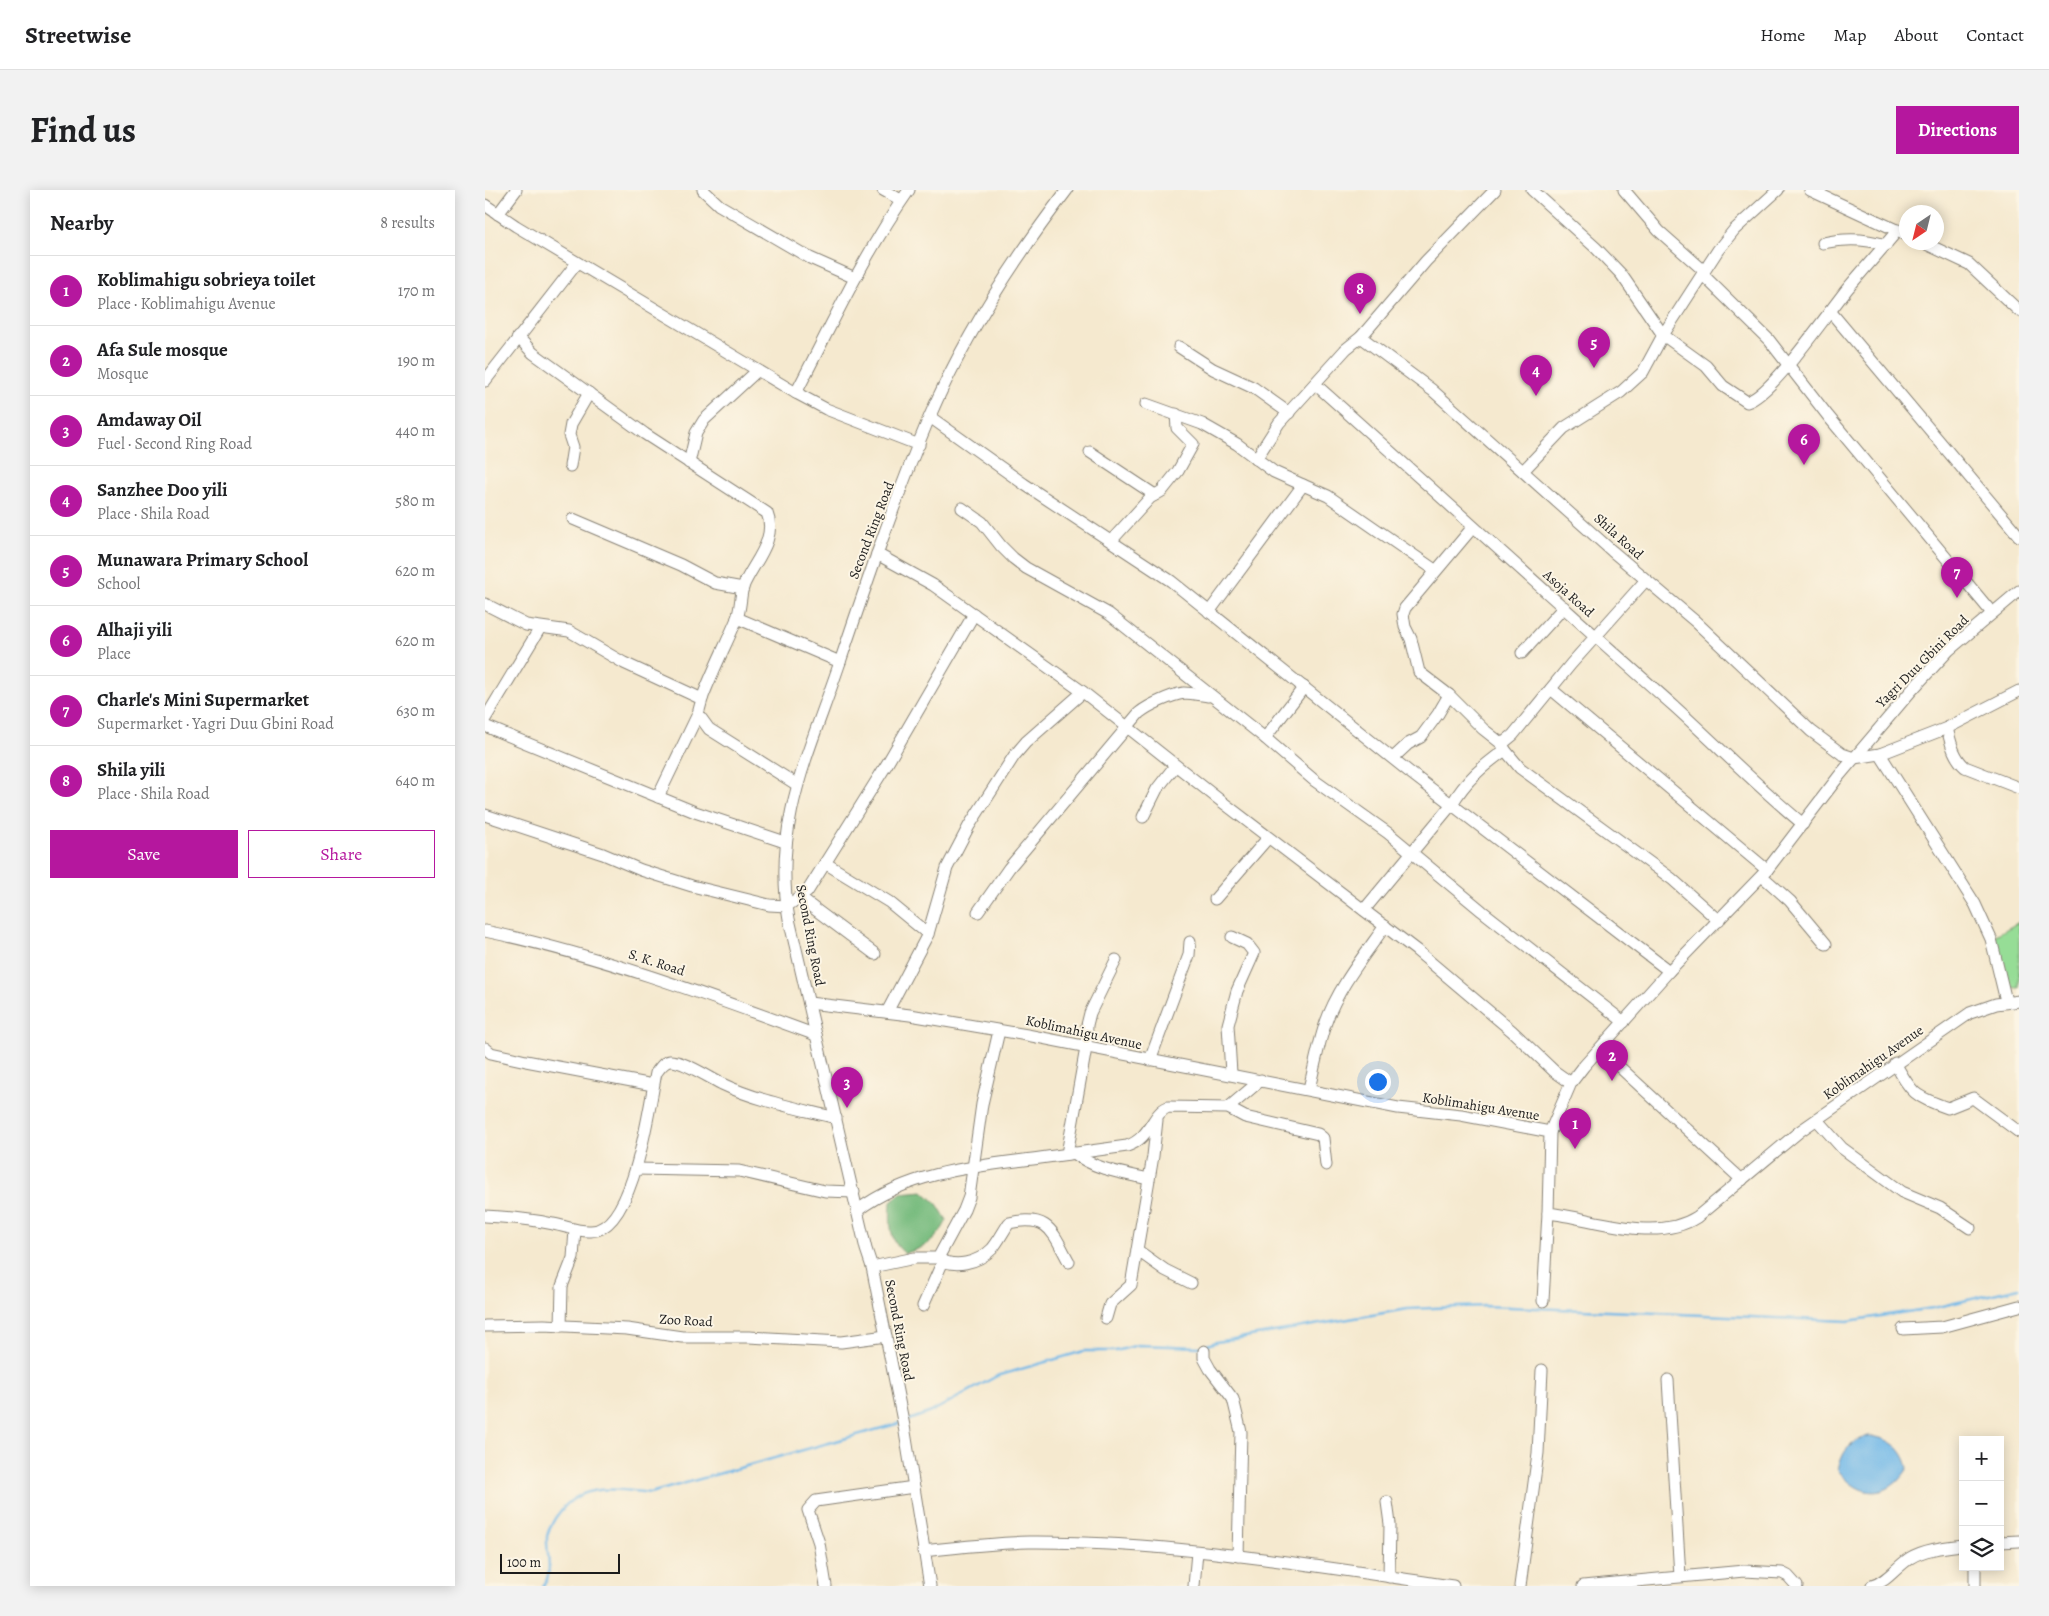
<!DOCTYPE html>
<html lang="en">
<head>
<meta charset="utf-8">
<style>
  :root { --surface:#fff; --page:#f2f2f2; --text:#202124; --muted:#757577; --line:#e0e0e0; --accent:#b5179e }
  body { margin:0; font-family:Alegreya,serif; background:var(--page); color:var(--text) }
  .controls { position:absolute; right:15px; bottom:15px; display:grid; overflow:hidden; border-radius:0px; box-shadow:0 2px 12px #0003 }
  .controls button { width:45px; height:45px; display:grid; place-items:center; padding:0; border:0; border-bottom:1px solid var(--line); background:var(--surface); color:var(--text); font:25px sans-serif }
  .compass { position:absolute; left:1414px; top:15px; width:45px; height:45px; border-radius:50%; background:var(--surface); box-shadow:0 2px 12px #0003; rotate:215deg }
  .scale { position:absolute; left:15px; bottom:12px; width:120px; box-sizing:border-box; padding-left:5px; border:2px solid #1c1c1c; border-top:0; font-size:14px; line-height:18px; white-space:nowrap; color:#1c1c1c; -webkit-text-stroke:4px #fcf5e5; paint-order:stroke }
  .you { position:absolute; left:892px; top:891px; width:18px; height:18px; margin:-12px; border:4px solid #fff; border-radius:50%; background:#1a73e8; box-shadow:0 0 0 8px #1a73e833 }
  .badge { display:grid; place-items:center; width:32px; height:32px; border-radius:50%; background:var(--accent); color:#fff; font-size:16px; font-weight:700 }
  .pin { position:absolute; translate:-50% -41px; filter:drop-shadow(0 1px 2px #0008) }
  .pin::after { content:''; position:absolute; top:26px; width:18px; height:15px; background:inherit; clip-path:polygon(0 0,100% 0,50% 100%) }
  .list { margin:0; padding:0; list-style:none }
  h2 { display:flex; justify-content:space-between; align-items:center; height:65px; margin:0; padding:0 20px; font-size:21px }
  h2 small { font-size:16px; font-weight:400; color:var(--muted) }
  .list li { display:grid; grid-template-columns:32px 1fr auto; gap:15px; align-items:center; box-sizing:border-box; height:70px; padding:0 20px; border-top:1px solid var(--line) }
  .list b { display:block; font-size:19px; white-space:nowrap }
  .list p { margin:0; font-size:16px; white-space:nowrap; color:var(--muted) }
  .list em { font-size:16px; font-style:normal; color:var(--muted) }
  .actions { display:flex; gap:10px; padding:15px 20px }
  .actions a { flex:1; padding:11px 0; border:1px solid var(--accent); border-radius:0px; text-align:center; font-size:18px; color:var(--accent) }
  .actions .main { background:var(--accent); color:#fff }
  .icon { flex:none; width:28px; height:28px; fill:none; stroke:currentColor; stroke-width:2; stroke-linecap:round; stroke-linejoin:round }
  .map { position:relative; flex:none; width:1534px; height:1396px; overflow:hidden; border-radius:0px }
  header { display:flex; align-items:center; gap:30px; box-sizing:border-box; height:70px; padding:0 25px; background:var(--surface); border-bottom:1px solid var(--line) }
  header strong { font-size:24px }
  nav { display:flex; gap:28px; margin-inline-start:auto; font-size:18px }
  .intro { display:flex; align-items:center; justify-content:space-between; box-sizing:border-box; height:120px; padding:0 30px }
  h1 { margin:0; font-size:35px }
  .button { padding:12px 22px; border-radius:0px; background:var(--accent); color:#fff; font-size:18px; font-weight:700 }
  main { display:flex; gap:30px; padding:0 30px }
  aside { flex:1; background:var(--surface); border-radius:0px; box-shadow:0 2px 12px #0003 }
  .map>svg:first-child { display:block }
  .green { fill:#96dd96; stroke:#597c59 }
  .forest { fill:#78bc7f; stroke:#4a6c4e }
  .water { fill:#71b8e8; stroke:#466a82 }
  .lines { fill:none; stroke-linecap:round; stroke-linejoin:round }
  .stream { stroke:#71b8e8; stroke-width:2.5 }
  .minor-casing { stroke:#888276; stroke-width:13 }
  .minor { stroke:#fff; stroke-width:11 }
  .labels { text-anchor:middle; stroke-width:4; stroke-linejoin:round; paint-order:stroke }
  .street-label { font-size:14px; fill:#1c1c1c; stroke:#fcf5e5 }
</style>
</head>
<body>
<header>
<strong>Streetwise</strong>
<nav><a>Home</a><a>Map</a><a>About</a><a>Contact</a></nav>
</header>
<div class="intro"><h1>Find us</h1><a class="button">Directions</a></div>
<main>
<aside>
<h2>Nearby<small>8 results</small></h2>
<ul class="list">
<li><span class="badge">1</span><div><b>Koblimahigu sobrieya toilet</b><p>Place · Koblimahigu Avenue</p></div><em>170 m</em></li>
<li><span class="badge">2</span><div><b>Afa Sule mosque</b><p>Mosque</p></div><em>190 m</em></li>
<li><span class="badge">3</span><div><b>Amdaway Oil</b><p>Fuel · Second Ring Road</p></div><em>440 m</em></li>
<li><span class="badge">4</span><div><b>Sanzhee Doo yili</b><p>Place · Shila Road</p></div><em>580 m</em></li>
<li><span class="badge">5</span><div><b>Munawara Primary School</b><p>School</p></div><em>620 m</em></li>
<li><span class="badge">6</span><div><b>Alhaji yili</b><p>Place</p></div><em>620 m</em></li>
<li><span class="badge">7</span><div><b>Charle's Mini Supermarket</b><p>Supermarket · Yagri Duu Gbini Road</p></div><em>630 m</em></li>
<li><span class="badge">8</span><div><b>Shila yili</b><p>Place · Shila Road</p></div><em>640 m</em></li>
</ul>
<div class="actions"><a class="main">Save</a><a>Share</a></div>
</aside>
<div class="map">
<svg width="1534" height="1396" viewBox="0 0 1534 1396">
  <rect width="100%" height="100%" fill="#fcf5e5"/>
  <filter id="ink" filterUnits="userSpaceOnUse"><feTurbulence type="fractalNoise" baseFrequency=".02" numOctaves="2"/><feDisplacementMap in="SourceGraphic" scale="10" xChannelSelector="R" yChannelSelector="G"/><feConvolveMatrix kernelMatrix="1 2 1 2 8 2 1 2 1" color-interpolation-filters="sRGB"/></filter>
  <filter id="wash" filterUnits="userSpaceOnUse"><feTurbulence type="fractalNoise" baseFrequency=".0096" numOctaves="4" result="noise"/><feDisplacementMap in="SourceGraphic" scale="20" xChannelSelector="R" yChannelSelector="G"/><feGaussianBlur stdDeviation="1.12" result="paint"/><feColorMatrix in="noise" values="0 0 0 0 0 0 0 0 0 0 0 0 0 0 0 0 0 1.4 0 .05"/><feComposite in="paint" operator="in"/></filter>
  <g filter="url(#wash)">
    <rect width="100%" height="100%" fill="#f5e9cf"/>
    <path class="green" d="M1534,732V798L1520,797L1509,746Z"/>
    <path class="forest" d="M438,1001L452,1014L462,1030C453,1049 441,1058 420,1063C403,1052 405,1029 406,1011L416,1003Z"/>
    <path class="water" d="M1383,1246C1403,1247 1419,1258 1423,1278C1403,1310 1375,1309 1353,1280C1358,1260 1363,1254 1383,1246Z"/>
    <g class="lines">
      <g class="stream">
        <path d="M421,1231L446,1222L512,1186L599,1161H631L653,1155L716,1157L731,1152L922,1119L1000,1116L1363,1131L1448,1118L1534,1098"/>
        <path d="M58,1396C69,1382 61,1363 62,1347C63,1340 69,1329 74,1323C97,1292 131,1299 165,1303L415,1233"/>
      </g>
    </g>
  </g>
  <g filter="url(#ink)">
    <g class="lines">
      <g class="minor-casing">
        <g id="minor">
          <path d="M218,0L234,15L325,68L370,88"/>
          <path d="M398,0L416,10"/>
          <path d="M1047,0L1111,58L1136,84L1178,145L1221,176L1238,196L1262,212C1287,205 1344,121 1363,98C1379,79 1396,60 1413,40"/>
          <path d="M1139,0L1174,41L1218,80L1219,86L1284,150L1343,226L1507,423"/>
          <path d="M1325,0L1422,45"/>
          <path d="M0,15L31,36L311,203L341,219L434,255"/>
          <path d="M13,24L31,0"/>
          <path d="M1437,52L1484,74L1534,121"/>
          <path d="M1338,53C1360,48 1379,48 1401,55"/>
          <path d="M1345,121L1534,346"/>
          <path d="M33,147L48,163L160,244L282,323C293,350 267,374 258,397C255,407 256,420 251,431C240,457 227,482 217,509"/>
          <path d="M876,147L947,200L1127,361L1211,432L1326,541L1357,564L1369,568L1395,564L1462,538L1534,501"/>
          <path d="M694,157L728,179L769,198L804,223"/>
          <path d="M0,191L92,73"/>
          <path d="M830,194C950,301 1069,410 1190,517C1233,556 1273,597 1318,634"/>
          <path d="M311,203C347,134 379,64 424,0"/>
          <path d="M661,214L717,234L752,254L789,282L818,295L724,422"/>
          <path d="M445,227L539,294L686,391L927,584L1184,781"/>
          <path d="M605,262L670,305"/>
          <path d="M771,269L794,233L861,159L876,147L941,71L1010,0"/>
          <path d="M204,273L211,243L219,230L272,181"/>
          <path d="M85,276L88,257L84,245L86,234L104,203"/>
          <path d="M1038,281L1079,238L1136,202L1158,182L1178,145L1233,60L1249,40L1293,0"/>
          <path d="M818,295L843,306L950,380"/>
          <path d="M477,318L497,332L516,356L528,368L541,378L624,424L780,548L830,591L903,643L997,721L1139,832"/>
          <path d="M88,329L196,375L230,393L258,398"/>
          <path d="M988,337L920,418L918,424L920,437L926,449L934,482L964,505L998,539L1017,554L1020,560L1035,578L1187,689L1234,731"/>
          <path d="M626,351L665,308L677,301L693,281L708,254L692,238L691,224"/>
          <path d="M392,364L448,395L598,502L736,611L931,760L1027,841L1069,881L1086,893"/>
          <path d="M0,414L41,435L84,441L139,473L217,509L213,524L224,539L311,594"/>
          <path d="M252,428L355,472"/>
          <path d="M1037,463L1079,417"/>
          <path d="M1066,499L1282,680"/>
          <path d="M0,529L55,438"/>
          <path d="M0,536L210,622L300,652"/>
          <path d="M1462,538C1466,553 1468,566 1480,577L1534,598"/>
          <path d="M780,548L819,497"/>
          <path d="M1017,554L1028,545L1086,474L1161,390"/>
          <path d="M1395,564L1490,714L1506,749L1521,811"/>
          <path d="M908,568L923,554L936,547L953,524L964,505"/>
          <path d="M173,607L213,524"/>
          <path d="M0,625L118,664L156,680L207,696L284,715L302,716L322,702L402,574L489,424"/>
          <path d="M658,627L672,599L690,576"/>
          <path d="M340,673L404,712L443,744"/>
          <path d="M1277,686L1305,711L1341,754"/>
          <path d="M315,708L390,764"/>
          <path d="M730,709L783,648"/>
          <path d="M879,720L967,614C981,590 998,576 1020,560"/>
          <path d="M493,722L524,678L654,523C664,515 686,505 699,503C706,503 716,505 723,506"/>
          <path d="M0,741C114,765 222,805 331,845"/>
          <path d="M324,813L425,825L542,845L913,918L976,925L1065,942L1063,1023C1109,1028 1170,1054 1212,1027L1315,941L1485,823L1511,814L1534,811"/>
          <path d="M402,822L443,744L462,678L484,636L529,566L541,552L598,502"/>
          <path d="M0,858L6,863L41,871L168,895"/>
          <path d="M1115,859L1257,990"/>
          <path d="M665,870L704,765L705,752"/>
          <path d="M1410,873C1427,904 1429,906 1463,918L1488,908L1534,942"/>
          <path d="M746,883L743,835L752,801L769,763L762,754L747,747"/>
          <path d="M824,899C829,878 833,856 840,835C852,799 878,767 900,736"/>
          <path d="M743,918L776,890"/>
          <path d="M1332,930L1357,958L1417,1002L1455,1018L1485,1038"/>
          <path d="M1065,942L1086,893L1099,876L1184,781L1282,680L1354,586L1426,501L1464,460L1534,401"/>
          <path d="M589,963C611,980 637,983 664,989"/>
          <path d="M582,964L601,858L602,835L605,823L631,770"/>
          <path d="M151,979L254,981L340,1001L369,1002"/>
          <path d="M373,1020C425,981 493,976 555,968C584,964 613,960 642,956C666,948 667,923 683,917L743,918L760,927L833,944L838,948L841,975"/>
          <path d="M0,1026C23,1027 46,1029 68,1034C81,1036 92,1042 106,1041C149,1040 164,917 171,883C175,878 178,872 185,871C197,870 225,888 237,894C273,911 312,918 351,928"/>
          <path d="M652,1060L680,1080L706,1093"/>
          <path d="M453,1068C469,1079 493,1073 507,1059C513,1052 518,1042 524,1033C564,1024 567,1041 584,1072"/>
          <path d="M387,1077L430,1068H453L479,1020L484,1007L497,914L514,841"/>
          <path d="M1058,1111L1063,1023"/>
          <path d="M438,1116L458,1071"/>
          <path d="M621,1128L625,1114L646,1095L668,966L672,930"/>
          <path d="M0,1136L59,1135L142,1139L197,1147H264L356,1152L401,1146"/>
          <path d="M76,1136L77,1096L88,1068L90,1040"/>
          <path d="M1418,1139L1457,1137L1534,1116"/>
          <path d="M719,1161V1168L725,1179L748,1209L756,1242L753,1366"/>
          <path d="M1183,1190L1195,1386"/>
          <path d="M902,1312L905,1334L904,1387"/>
          <path d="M1515,1352L1534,1351"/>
          <path d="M438,1361C473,1357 508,1353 544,1352C686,1351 828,1376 968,1396"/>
          <path d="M1490,1377V1396"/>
          <path d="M341,1396L334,1353L323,1320L331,1311L429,1297"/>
          <path d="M445,1396L419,1236L387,1077L381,1059L304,729C287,635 325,561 354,475C382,392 410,309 444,228C478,149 530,68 582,0"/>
          <path d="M709,1396L712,1362"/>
          <path d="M1035,1396L1053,1263L1057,1180"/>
          <path d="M1098,1396L1259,1381L1297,1383L1303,1386L1312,1396"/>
          <path d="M1387,1396C1403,1391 1411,1377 1425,1368C1439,1359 1461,1357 1478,1355"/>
        </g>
      </g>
      <use href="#minor" class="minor"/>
    </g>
  </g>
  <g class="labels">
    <g class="street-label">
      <text transform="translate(386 340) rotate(-69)" y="5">Second Ring Road</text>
      <text transform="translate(1134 346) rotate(42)" y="5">Shila Road</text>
      <text transform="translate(1084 403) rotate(42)" y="5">Asoja Road</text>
      <text transform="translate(1437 471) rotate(-45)" y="5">Yagri Duu Gbini Road</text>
      <text transform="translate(326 745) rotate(79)" y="5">Second Ring Road</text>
      <text transform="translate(172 772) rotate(18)" y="5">S. K. Road</text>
      <text transform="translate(599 842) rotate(12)" y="5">Koblimahigu Avenue</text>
      <text transform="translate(1388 872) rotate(-35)" y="5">Koblimahigu Avenue</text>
      <text transform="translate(996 916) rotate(9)" y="5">Koblimahigu Avenue</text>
      <text transform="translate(201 1130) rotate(3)" y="5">Zoo Road</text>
      <text transform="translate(415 1140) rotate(79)" y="5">Second Ring Road</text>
    </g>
  </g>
</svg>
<div class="controls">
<button>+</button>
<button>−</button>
<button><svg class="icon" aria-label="layers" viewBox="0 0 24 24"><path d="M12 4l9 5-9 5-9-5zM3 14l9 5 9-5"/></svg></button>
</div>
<svg class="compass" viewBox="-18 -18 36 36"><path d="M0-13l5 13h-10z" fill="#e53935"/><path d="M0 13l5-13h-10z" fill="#757577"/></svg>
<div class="scale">100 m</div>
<div class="you"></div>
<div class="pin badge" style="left:1090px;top:959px">1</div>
<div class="pin badge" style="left:1127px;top:891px">2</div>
<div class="pin badge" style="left:362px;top:918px">3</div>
<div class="pin badge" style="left:1051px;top:206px">4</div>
<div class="pin badge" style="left:1109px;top:178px">5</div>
<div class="pin badge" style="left:1319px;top:275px">6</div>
<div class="pin badge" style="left:1472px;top:408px">7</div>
<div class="pin badge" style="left:875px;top:124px">8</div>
</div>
</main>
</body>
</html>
